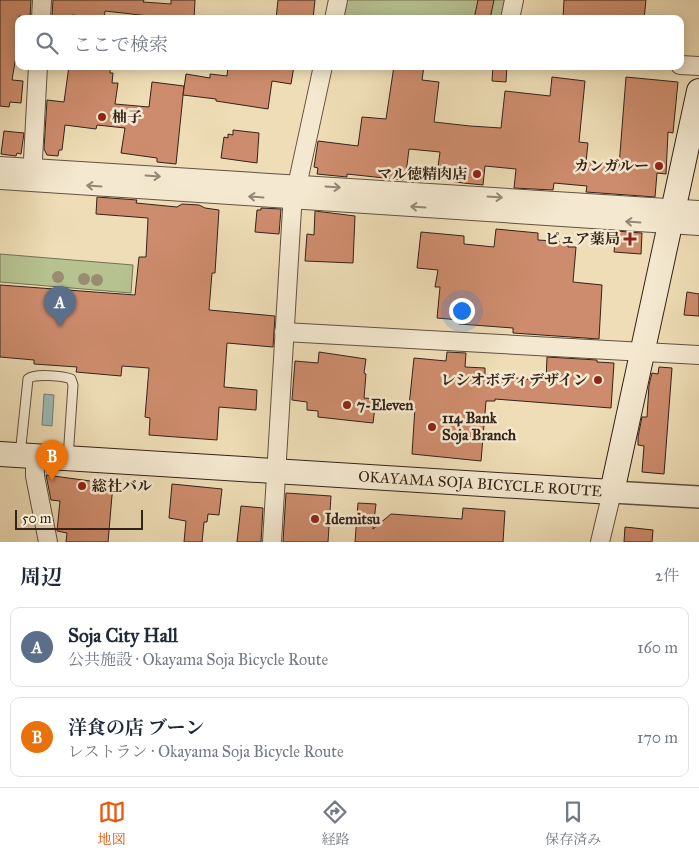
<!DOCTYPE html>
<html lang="ja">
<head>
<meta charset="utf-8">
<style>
  :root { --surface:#fff; --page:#f6f6f7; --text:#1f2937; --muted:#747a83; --line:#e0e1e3; --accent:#ea580c }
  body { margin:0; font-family:"IM FELL Great Primer","Noto Serif JP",serif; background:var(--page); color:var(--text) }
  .scale { position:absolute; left:15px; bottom:12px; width:128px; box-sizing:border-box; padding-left:5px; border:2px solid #342318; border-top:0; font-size:14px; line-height:18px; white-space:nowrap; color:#342318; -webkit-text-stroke:4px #f4e9d0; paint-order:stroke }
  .you { position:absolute; left:461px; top:310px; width:18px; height:18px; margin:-12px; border:4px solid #fff; border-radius:50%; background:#1a73e8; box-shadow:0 0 0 8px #1a73e833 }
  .badge { display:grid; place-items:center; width:32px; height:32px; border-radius:50%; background:var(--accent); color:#fff; font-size:16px; font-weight:700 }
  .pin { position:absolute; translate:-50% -41px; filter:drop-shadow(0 1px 2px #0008) }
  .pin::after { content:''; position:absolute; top:26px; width:18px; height:15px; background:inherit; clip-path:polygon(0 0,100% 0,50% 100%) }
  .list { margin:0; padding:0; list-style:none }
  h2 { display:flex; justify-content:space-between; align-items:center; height:65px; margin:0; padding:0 20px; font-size:21px }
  h2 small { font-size:16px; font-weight:400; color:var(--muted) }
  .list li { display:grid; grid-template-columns:32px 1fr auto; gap:15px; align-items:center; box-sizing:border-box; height:80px; margin:0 10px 10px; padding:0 10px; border:1px solid var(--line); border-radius:10px }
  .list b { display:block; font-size:19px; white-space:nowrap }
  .list p { margin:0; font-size:16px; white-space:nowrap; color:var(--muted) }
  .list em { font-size:16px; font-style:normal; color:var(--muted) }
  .icon { flex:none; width:28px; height:28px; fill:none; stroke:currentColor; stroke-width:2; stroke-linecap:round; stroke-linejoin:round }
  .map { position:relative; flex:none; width:699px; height:542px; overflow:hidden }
  .search { position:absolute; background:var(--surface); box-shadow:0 2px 12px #0003; left:15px; right:15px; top:15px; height:55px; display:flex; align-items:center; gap:12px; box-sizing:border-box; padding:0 18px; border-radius:10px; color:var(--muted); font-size:19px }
  .sheet { height:245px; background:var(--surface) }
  nav { display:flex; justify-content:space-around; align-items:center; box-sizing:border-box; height:70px; border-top:1px solid var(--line); background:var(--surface); font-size:14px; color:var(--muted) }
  nav a { display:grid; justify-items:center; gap:2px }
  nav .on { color:var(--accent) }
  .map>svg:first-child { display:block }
  .green { fill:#b6c290; stroke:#757254 }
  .water { fill:#9cbab6; stroke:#727e77 }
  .building { fill:#cd8c6d; stroke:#342318 }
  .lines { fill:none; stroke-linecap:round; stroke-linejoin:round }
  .service-casing { stroke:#625240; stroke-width:11 }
  .minor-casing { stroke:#625240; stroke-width:20 }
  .tertiary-casing { stroke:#625240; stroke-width:24 }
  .secondary-casing { stroke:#342318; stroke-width:26 }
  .service { stroke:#f4e9d0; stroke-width:9 }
  .minor { stroke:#f4e9d0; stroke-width:18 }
  .tertiary { stroke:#f4e9d0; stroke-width:21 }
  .secondary { stroke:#f4e9d0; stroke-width:24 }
  .tree { fill:#998d70 }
  .oneway { stroke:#948674 }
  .poi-dot { fill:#8f2418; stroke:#f4e9d0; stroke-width:2 }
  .labels { text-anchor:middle; stroke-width:5; stroke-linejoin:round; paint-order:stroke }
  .poi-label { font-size:15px; font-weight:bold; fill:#342318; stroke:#f4e9d0; text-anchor:start }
  .street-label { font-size:15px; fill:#342318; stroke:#f4e9d0 }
</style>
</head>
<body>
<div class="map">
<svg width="699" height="542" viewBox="0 0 699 542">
  <rect width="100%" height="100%" fill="#eeddb6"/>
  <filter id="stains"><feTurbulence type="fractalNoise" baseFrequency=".004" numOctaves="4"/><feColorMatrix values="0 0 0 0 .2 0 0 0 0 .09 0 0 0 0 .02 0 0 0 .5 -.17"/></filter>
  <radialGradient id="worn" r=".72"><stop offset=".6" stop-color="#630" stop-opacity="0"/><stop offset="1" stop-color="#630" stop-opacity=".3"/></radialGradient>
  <g class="green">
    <path d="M346,0H505L501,19H342Z"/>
    <path d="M0,254L133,265L131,293L0,282Z"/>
  </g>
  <path class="water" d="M44,394L54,395L52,426L42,425Z"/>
  <g class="building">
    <path d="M0,0H31L30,18L19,16V38L12,80L23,81L21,103L10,102L9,107L0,106Z"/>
    <path d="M53,0H144L143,2L171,4V0H195L194,19H158V17L105,11L104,19L72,15V19L52,17Z"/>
    <path d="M278,0H315L313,19H276Z"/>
    <path d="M478,0H494L490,19H474Z"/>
    <path d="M564,0H646L644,19H563Z"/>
    <path d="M69,66L110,69V73H113L112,83H118L115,104L149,107L152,82L184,86L176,164L157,162V158L121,153L125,128L97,125L96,129L65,125L62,150H59L58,156L47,155L44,149L47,100L64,102Z"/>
    <path d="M228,66H294L291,84L272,81L268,109L216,101V99L183,95L186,74L210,78V74L227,76Z"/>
    <path d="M394,66H424L422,80L439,82L434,122L470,126L501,128L505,91L550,96L552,77L585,81L579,142L588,143L586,162L619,166L626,77L678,82L673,133L668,132L666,174L657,173L655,197L586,192L587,186L554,183L553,190L514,188L516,169L485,166L483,185L463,183L450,181L452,168L438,167L440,152L409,149L406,173L404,172L403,180L347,174V177L317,174L318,168L314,167L318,141L358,146L362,117L386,119Z"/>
    <path d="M493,66H507L506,82L492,81Z"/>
    <path d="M233,130L259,133L257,163L221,158L224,137L228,138V134L233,135Z"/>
    <path d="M4,131L24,133L21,154L17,153L16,156L1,154Z"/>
    <path d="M97,197L137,200L136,203L177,207L182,204L199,205L205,208L219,210L215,273H212L209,310L275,316L273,347L227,343L224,387L257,390L256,410L219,407L217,440L149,435L150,418L145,417L149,368L122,366L121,376L76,372L77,367L34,364V360L0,357V285L135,295L139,257H146L148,218L96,214Z"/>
    <path d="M261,208L281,209L279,234L255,232L257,210H261Z"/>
    <path d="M315,211L355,216L353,263L305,261L307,234L314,235Z"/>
    <path d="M496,229L538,233V240L568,242V247H576L573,282L602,285L599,339L513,333V328L459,324L460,320L437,318L440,287H435L438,270L417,268L421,232L464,236V244L494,247Z"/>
    <path d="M616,231L642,233L641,254L614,252Z"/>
    <path d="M687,292L699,294V316L684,315Z"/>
    <path d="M319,352L366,359L364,373L366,374L364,398L376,399L373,423L318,417V411L307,410V402L292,400L295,361L318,363Z"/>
    <path d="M447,352L466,353L465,367L485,368V375L546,381L547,357L597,360V362L614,363L611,408L495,399V401H486L481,461L412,454L415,407L409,406L414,358L446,361Z"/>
    <path d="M659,367L672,368L664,474L642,472L644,446L638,445V437L642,417H647L649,385L652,373L658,374Z"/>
    <path d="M46,475L113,484L108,542H66L67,533L57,531L60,501L51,500Z"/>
    <path d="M172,484L222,489L219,515L208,514L207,522H204L202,542H184L186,521L169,518Z"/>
    <path d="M286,493L331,496L328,542H283Z"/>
    <path d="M358,503L376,504L373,529L391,514L462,519L463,508L505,511L503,542H355Z"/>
    <path d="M241,506L263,508L261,542H237Z"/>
    <path d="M625,527L653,530L652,542H624Z"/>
  </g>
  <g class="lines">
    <g class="service-casing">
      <path id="service" d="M20,455L28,379C34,373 64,376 71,379L73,385L68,458"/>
    </g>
    <g class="minor-casing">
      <g id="minor">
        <path d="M41,19L42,0"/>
        <path d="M334,19L338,0"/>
        <path d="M510,19L514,0"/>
        <path d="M680,65L699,66"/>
        <path d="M0,166L699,210"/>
        <path d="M32,178L38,66"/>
        <path d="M0,180L699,226"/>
        <path d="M284,332L699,355"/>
        <path d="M35,457V476L48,542"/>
        <path d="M272,542L292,209L323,66"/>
        <path d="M600,542L612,492"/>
      </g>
    </g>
    <g class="tertiary-casing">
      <path id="tertiary" d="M612,492L699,497"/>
    </g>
    <g class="secondary-casing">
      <g id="secondary">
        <path id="s1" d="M0,454L612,492L699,91"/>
      </g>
    </g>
    <use href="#service" class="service"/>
    <use href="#minor" class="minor"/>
    <use href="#tertiary" class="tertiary"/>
    <use href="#secondary" class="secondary"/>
  </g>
  <g class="tree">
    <circle cx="58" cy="277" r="6"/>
    <circle cx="84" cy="279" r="6"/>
    <circle cx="97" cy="280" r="6"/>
  </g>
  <defs><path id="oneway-shaft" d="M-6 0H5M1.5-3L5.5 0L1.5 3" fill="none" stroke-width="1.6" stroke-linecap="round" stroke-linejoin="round" transform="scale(1.25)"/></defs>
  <g class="oneway">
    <use href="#oneway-shaft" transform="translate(153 176) rotate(4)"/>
    <use href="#oneway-shaft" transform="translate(94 186) rotate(-176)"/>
    <use href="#oneway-shaft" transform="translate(333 187) rotate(4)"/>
    <use href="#oneway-shaft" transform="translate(256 197) rotate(-176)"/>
    <use href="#oneway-shaft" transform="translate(495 197) rotate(4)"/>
    <use href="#oneway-shaft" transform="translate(418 207) rotate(-176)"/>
    <use href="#oneway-shaft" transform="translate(633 222) rotate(-176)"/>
  </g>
  <g class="poi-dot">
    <circle cx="102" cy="117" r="5"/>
    <circle cx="659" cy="166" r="5"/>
    <circle cx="477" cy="174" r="5"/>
    <path d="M627.5 231.5h5v5h5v5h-5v5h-5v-5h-5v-5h5z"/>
    <circle cx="598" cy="380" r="5"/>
    <circle cx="347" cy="405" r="5"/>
    <circle cx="432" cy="427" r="5"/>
    <circle cx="82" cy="486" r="5"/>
    <circle cx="315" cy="519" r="5"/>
  </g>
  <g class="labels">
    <g class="poi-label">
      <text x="112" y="122">柚子</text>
      <text x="649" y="171" text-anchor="end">カンガルー</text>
      <text x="467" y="179" text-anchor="end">マル徳精肉店</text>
      <text x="620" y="244" text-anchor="end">ピュア薬局</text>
      <text x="588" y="385" text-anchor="end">レシオボディデザイン</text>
      <text x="357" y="410">7-Eleven</text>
      <text x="442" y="423">114 Bank<tspan x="442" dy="17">Soja Branch</tspan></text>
      <text x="92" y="491">総社バル</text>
      <text x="325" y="524">Idemitsu</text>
    </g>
    <g class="street-label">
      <text dy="5" stroke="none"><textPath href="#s1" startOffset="481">OKAYAMA SOJA BICYCLE ROUTE</textPath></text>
    </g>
  </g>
  <rect width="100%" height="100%" filter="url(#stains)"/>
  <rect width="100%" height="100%" fill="url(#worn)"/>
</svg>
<div class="scale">50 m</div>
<div class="you"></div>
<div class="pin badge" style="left:60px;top:327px;background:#5c6f8a">A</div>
<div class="pin badge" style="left:52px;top:481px;background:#e8710a">B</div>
<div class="search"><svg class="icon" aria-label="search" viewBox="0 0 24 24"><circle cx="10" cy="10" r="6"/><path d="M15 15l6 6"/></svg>ここで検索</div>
</div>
<section class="sheet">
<h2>周辺<small>2件</small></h2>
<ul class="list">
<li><span class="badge" style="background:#5c6f8a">A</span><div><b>Soja City Hall</b><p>公共施設 · Okayama Soja Bicycle Route</p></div><em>160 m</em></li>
<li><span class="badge" style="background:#e8710a">B</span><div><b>洋食の店 ブーン</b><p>レストラン · Okayama Soja Bicycle Route</p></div><em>170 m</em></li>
</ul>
</section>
<nav>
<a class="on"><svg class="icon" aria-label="map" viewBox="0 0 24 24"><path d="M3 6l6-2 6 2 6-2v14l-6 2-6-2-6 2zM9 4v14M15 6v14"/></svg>地図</a>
<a><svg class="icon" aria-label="directions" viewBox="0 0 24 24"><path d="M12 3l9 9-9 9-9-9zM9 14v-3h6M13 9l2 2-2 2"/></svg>経路</a>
<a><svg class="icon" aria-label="saved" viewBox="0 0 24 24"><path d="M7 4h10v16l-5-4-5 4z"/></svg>保存済み</a>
</nav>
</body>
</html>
